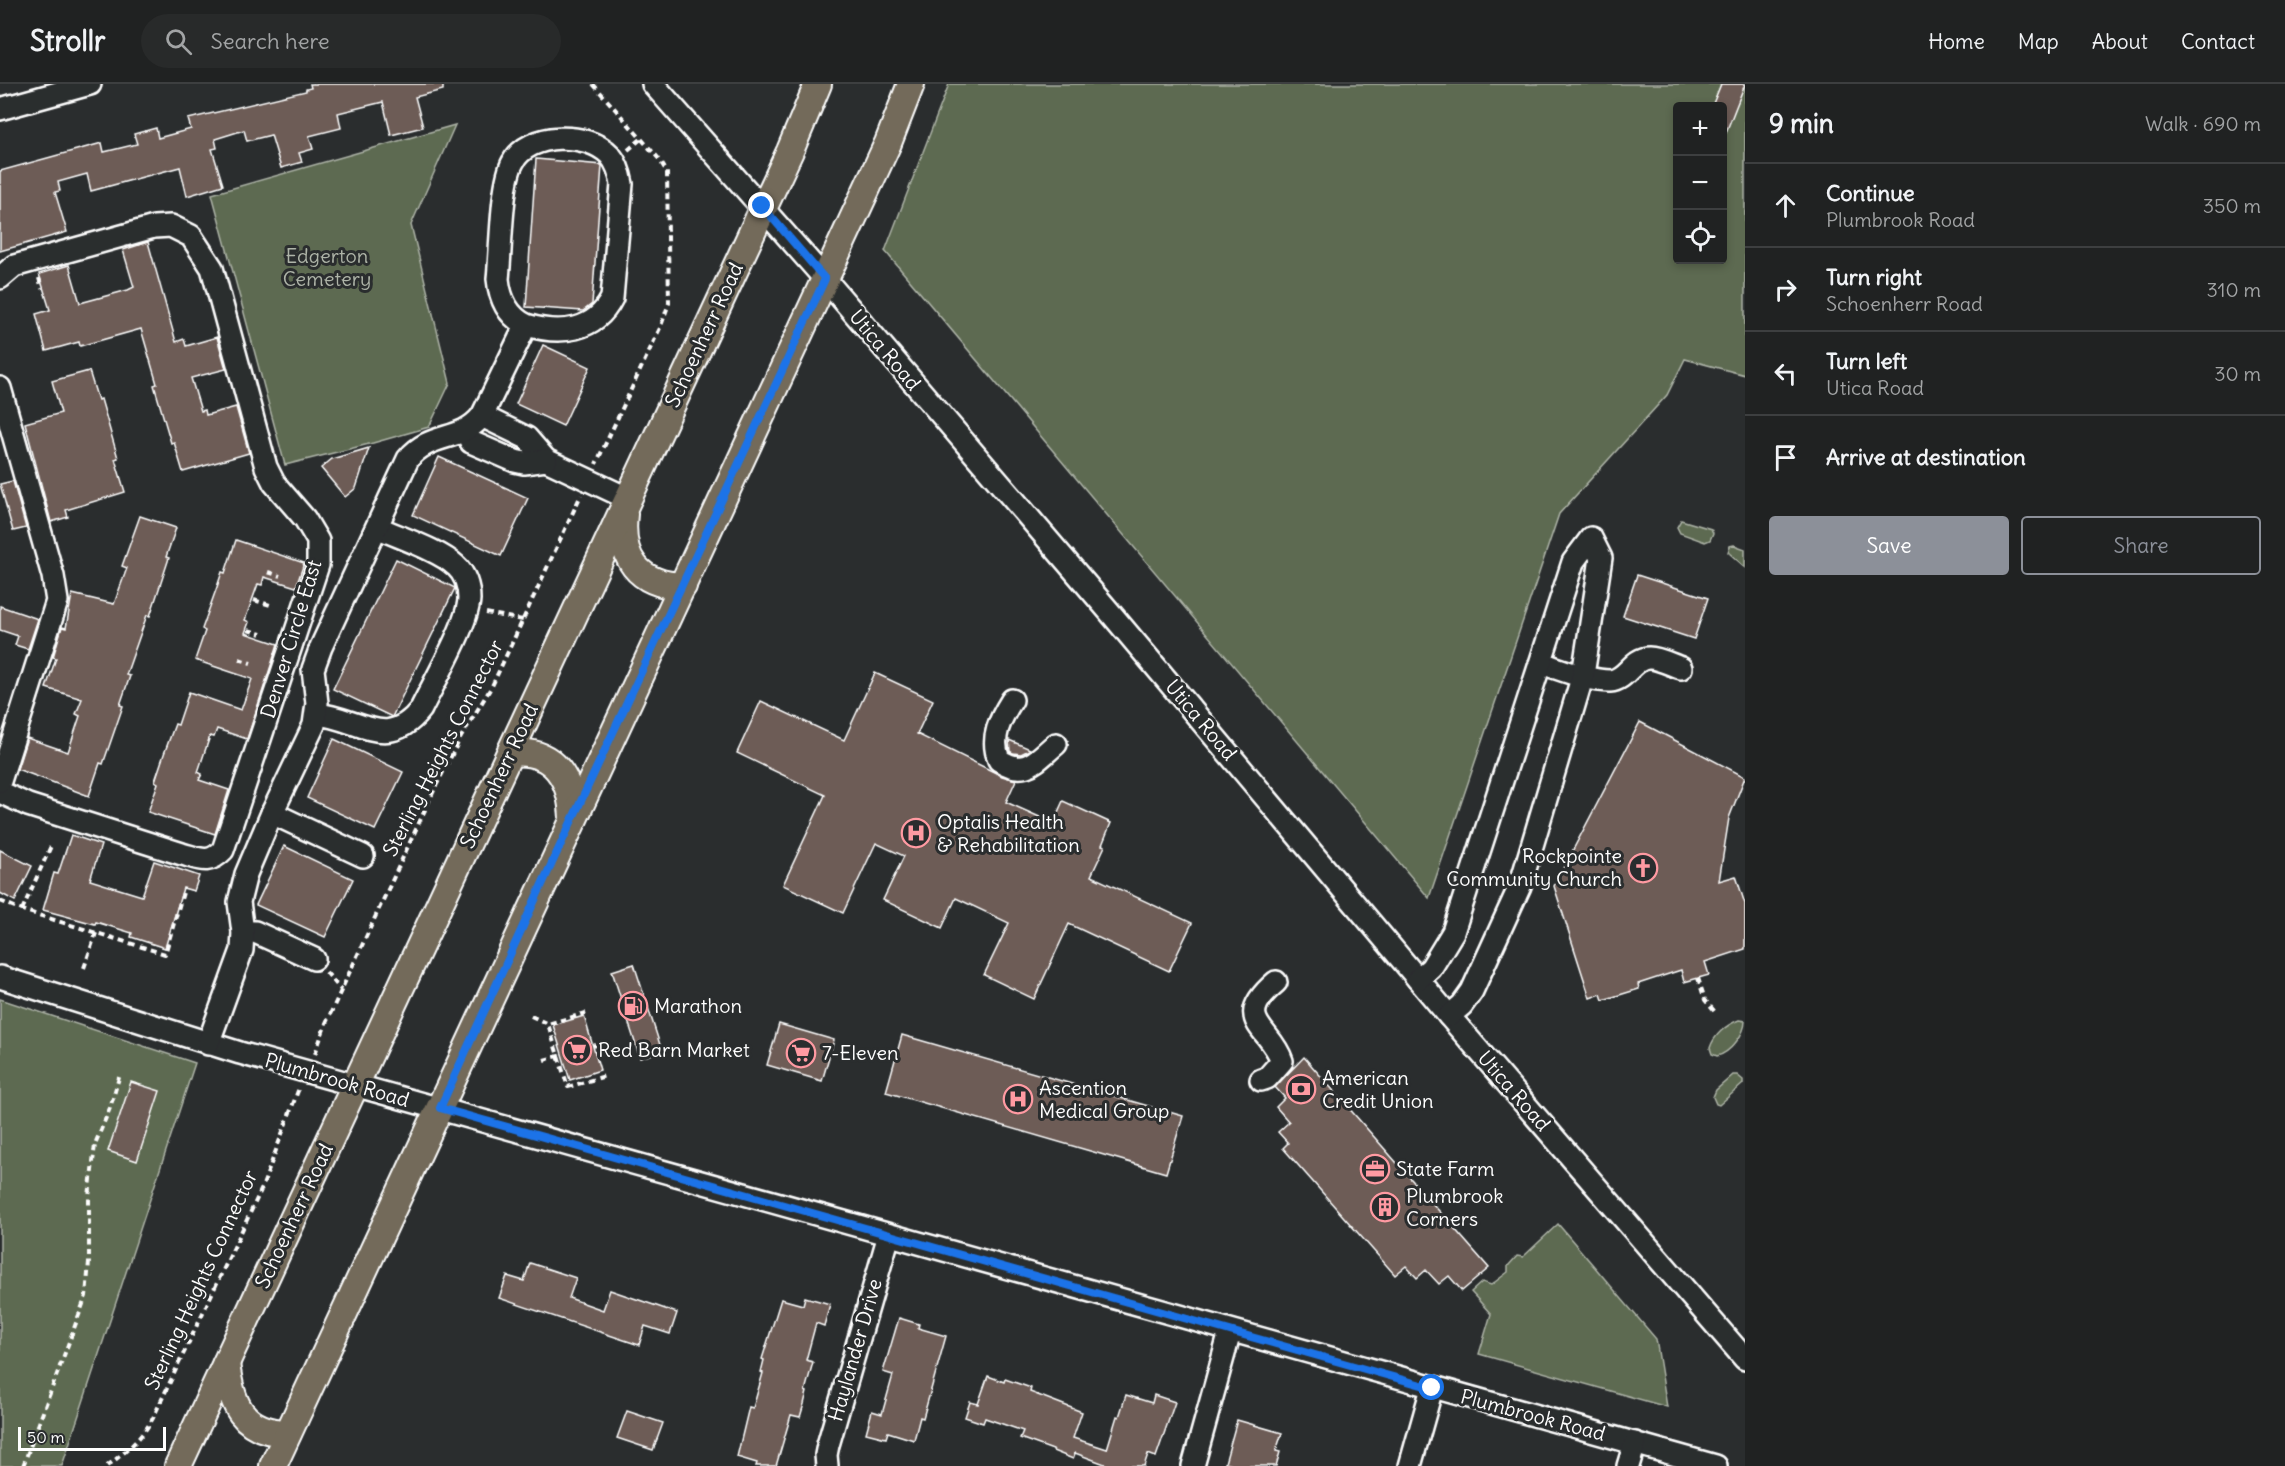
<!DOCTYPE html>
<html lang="en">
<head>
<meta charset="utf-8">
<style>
  :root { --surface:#202222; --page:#282a2a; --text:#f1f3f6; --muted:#a2a4a5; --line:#3d3f40; --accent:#8c9099 }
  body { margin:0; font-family:Delius,sans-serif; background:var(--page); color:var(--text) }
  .controls { position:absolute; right:18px; top:18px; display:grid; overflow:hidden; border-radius:6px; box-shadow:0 3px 9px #0003 }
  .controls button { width:54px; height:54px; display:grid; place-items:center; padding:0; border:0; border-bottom:2px solid var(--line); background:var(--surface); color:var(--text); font:30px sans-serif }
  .scale { position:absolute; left:18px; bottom:15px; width:148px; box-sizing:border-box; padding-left:6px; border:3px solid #fff; border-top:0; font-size:16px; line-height:21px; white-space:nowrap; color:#fff; -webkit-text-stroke:4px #2a2d2e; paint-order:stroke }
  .stop { position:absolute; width:18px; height:18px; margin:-14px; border:4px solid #1a73e8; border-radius:50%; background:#fff }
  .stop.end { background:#1a73e8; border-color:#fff; box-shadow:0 2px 6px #0008 }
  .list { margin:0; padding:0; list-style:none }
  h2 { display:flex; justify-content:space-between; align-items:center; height:78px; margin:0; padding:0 24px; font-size:26px }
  h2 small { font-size:20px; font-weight:400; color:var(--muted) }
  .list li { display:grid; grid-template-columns:39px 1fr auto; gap:18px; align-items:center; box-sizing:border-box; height:84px; padding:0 24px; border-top:2px solid var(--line) }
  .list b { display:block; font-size:22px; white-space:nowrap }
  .list p { margin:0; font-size:20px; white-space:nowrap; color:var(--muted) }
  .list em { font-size:20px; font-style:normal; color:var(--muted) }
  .actions { display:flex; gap:12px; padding:18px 24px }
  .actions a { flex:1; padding:14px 0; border:2px solid var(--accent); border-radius:6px; text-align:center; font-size:21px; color:var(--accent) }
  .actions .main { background:var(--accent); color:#fff }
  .icon { flex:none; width:33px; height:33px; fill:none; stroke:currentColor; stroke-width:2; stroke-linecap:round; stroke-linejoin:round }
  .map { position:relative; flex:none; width:1745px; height:1382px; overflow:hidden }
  header { display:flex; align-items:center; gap:36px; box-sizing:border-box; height:84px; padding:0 30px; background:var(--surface); border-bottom:2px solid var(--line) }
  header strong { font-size:28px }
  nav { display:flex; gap:33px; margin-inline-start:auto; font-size:21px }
  .search { width:420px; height:54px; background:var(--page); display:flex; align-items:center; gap:15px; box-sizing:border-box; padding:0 21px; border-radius:33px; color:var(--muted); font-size:22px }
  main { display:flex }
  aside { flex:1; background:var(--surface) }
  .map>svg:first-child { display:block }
  .green { fill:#5d6a51; stroke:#aeb4a8; stroke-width:1.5; fill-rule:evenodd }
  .building { fill:#6d5c56; stroke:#fff; stroke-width:1.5 }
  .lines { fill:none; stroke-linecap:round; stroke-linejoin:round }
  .minor-casing { stroke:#fff; stroke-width:26 }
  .major-casing { stroke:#fff; stroke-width:30 }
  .path { stroke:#fff; stroke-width:4; stroke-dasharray:6 4.5; stroke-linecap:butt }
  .minor { stroke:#2a2d2e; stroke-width:21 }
  .major { stroke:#736b5a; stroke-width:26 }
  .route { stroke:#1a73e8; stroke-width:8 }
  .labels { text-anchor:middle; stroke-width:6; stroke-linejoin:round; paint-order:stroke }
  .park-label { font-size:20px; fill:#aeb4a8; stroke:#2a2d2e }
  .street-label { font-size:20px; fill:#fff; stroke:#2a2d2e }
  .poi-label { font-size:20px; fill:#fff; stroke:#2a2d2e; text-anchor:start }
</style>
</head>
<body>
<header>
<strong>Strollr</strong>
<div class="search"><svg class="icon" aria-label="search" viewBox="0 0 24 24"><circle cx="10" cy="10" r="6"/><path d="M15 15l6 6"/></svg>Search here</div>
<nav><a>Home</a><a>Map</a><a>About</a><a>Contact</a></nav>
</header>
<main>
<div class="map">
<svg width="1745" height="1382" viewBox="0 0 1745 1382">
  <rect width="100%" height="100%" fill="#2a2d2e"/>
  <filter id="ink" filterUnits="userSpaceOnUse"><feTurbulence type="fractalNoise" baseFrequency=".0167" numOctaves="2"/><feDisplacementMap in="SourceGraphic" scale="12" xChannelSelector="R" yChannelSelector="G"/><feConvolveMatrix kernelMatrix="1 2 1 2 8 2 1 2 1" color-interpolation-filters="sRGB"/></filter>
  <g filter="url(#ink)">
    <g class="green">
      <path d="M949,0H1745V291L1685,275L1667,311L1559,430L1429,814L885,167ZM1678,22H1722V176H1678Z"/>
      <path d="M455,41L411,141L450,299L429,343L373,359L285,381L212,110Z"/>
      <path d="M1681,436L1711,445L1713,449L1710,456L1705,458L1680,449L1677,443Z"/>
      <path d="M1734,461L1745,465V483L1728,468L1730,462Z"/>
      <path d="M0,915L195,979L62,1382H0Z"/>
      <path d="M1739,936L1745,937C1745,950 1730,969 1717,972L1712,970L1710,964C1714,951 1726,941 1739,936Z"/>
      <path d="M1733,991H1737L1743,996V1000L1719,1021L1716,1020L1713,1013L1716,1006Z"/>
      <path d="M1558,1140L1656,1255L1667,1323L1479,1270L1491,1230L1471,1208L1482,1198L1491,1201L1508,1188V1182L1517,1172L1523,1173Z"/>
    </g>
    <g class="building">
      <path d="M310,0H443V6L415,13L423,43L391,51L383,18L338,29L341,44L309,52L313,65L299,69L302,78L281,84L271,51L247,57L244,46L215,55L217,64L212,65L223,101L187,112L180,83L91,107L87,90L58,98L60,107L55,108L67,148L0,167V87L102,59L104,68L137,60L134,50L156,44L158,54L191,45L188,35L306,7V5L311,4Z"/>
      <path d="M1721,0H1745L1723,56L1722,22H1712Z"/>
      <path d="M536,75L602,81L592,220L583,227L526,223Z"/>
      <path d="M148,158L176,258L184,255L186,262L217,253L226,285L191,294L201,327L205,326L206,331L236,323L249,369L183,388L174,358L171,359L154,301L157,300L141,245L80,262L79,258L46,267L36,230L50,226L39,190L69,181L80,219L128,206L134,203L123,166Z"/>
      <path d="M543,261L590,283L563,342L516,320Z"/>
      <path d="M89,287L98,316L101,315L118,374L115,375L125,408L66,426L68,433L51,438L25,339L61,329L52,297Z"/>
      <path d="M369,364L356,404L345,413L321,384L332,375Z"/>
      <path d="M439,373L528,414L501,472L413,431Z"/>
      <path d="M13,397L26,444L13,447L0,400Z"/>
      <path d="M140,432L176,444L166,473L169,474L155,517L150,532L147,531L126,591L130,592L120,621L123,622L103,680L100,679L89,712L17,685L27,654L68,668L80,632L76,630L82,615L46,604L56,574L53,573L62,543L66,544L72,510L114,520L127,484L122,482Z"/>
      <path d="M236,456L304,479L296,503L264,493L262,501L258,500L245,536L249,538L245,549L278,560L247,655L217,645L214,653L210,652L198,688L202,690L199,696L229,706L215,750L148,728L158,699L155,697L164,670L175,640L178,641L189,608L241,626L252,595L195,576L205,547L202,545L217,503L222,488L225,489Z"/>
      <path d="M396,475L455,504L392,633L333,605Z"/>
      <path d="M1637,491L1708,514L1694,555L1623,532Z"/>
      <path d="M0,522L38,535L28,565L15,561L18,552L0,546Z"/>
      <path d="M875,589L933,616L917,650L1002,692L1016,696L1006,718L1053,739L1063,717L1111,739L1102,761L1105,762L1091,792L1192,839L1169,887L1069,840L1034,915L984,891L1009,839L956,814L942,844L883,816L904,772L876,759L843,829L783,801L825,711L737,669L761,617L844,656Z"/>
      <path d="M1640,638L1745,693L1729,734L1719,797L1736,792L1745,820V865L1705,878L1709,891L1684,898L1681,886L1638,900L1639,905L1603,916L1601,910L1590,914L1554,802Z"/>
      <path d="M334,655L403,688L375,746L307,714Z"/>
      <path d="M1009,656L1030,665L1029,666L1021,670L1013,669L1010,667Z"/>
      <path d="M71,751L101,761L90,796L142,812L154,777L199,792L194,807L183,804L165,864L131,853L132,849L96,838L95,840L43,826L54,789L58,790Z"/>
      <path d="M284,762L353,795L325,853L256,821Z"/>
      <path d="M0,766L32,782L15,817L0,809Z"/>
      <path d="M634,880L662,967L640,974L612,887Z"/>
      <path d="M584,932L600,986L570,996L553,941Z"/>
      <path d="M779,940L834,956L822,997L767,981Z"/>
      <path d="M902,951L1183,1032L1166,1089L886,1008Z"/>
      <path d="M1304,973L1489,1184L1462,1207L1449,1192L1439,1200L1426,1186L1417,1194L1406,1182L1395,1191L1283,1064L1288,1059L1278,1048L1289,1038L1276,1023L1285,1014L1275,1003Z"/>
      <path d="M131,998L160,1007L137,1077L108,1067Z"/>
      <path d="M530,1179L576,1194L569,1214L603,1226L610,1206L677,1229L670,1250L645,1242L639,1261L499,1214L507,1192L524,1197Z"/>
      <path d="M805,1213L830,1220L824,1242L816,1239L806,1276L813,1278L805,1307L807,1308L804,1320L800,1333L791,1331L776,1382H756L757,1379L737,1373L749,1323L753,1324L763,1289L761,1288L764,1276L762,1275L781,1215L803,1221Z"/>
      <path d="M899,1234L919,1240L918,1244L946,1252L923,1334L920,1333L914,1356L888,1348L886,1354L866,1349L872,1327L882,1330L893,1291L883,1288Z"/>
      <path d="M988,1292L1004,1298L1005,1295L1031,1304L1030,1308L1082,1328L1073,1354L1107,1365L1117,1332L1119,1333L1126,1311L1152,1319L1154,1311L1175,1318L1156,1373L1148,1370L1144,1382H1110L1075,1369L1073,1375L1053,1367V1366L1020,1354L1023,1347L985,1334L983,1339L965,1333L970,1318L978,1320Z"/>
      <path d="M627,1327L663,1339L653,1366L617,1354Z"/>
      <path d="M1237,1336L1282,1349L1276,1367L1280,1368L1276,1382H1236L1225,1379Z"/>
    </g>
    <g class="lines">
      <g class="minor-casing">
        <g id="minor">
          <path d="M653,0L825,195L1108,526L1449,932L1745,1275"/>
          <path d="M0,25L90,0"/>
          <path d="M0,194L14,182L154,143L171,142L191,152L212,184L266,383L274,399L305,435L318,457V481L223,766C209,781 200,775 182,770L28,721L0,708"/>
          <path d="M0,304L53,492L57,517L0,697"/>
          <path d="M482,332L527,354L546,376L629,415"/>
          <path d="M466,347L471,358L515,377L524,379L546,376"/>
          <path d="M1541,579C1560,585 1589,597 1610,597C1627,596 1632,574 1649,574C1659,574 1672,581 1681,584"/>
          <path d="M1012,616C1000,635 990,654 999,676C1026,693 1035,677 1056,660"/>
          <path d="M316,630C358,633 387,669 421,625C433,600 468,540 469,515C469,503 465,490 456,482C439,466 398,453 377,443"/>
          <path d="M272,729L363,772"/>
          <path d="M243,848H255L314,875"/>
          <path d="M0,893L240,969L1716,1382"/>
          <path d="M1418,895L1431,884L1453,848L1573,478L1591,454L1601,474L1583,591L1520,802L1472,907L1462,921L1449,932"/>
          <path d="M208,960L242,866L243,848L239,818L246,790L272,729L314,641L317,619L313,585L321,563L408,375C431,347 460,359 482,332L526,241C508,232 500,215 498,195C501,168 501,99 513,78C529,48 587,47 610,71C617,79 620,89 622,100L612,214C595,248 560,251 526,241"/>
          <path d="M1261,996L1267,994L1282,977C1271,943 1230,937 1276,898"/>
          <path d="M827,1382L826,1371L828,1361L889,1151"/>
          <path d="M1193,1382L1230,1248"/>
          <path d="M1410,1382L1432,1304"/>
          <path d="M1628,1382L1635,1359"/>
        </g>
      </g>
      <g class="major-casing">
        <g id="major">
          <path d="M624,430C619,474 638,501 683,502"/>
          <path d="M510,669C555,664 572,696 573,736"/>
          <path d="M226,1279C231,1320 242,1348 288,1349"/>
          <path d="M178,1382L790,67L818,0"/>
          <path d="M273,1382L825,195L888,59L911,0"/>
        </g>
      </g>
      <g class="path">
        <path d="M593,0L659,75L667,88L669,219L661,242L596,380"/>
        <path d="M628,66L641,55"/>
        <path d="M39,194L42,205"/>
        <path d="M268,488L280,492"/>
        <path d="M254,516L270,521"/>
        <path d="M486,529L523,536"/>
        <path d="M248,546L261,550"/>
        <path d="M239,575L251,579"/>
        <path d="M0,817L22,826L165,870L184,805"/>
        <path d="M22,826L51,762"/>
        <path d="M84,884L96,849"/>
        <path d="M326,888L341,906"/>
        <path d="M1698,894L1705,916L1715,928"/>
        <path d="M586,929L548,940L568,1003L605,992"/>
        <path d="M531,932L548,940"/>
        <path d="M593,962L596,961"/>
        <path d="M315,970L326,939L437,700L461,653L492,602L581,411"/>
        <path d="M544,976L562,971"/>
        <path d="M23,1382L86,1212L89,1178V1113L95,1060L110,1024L120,990"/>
        <path d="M107,1382C126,1368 142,1354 153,1334L262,1104L299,1004"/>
      </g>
      <use href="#minor" class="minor"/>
      <use href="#major" class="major"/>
    </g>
  </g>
  <g class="lines" filter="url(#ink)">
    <path class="route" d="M762,122L825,195L545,794L440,1024L1432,1304"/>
  </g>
  <defs>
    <g id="hospital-ring" transform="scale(1.5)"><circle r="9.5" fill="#2a2d2e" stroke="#ff9aa2" stroke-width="1.5"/><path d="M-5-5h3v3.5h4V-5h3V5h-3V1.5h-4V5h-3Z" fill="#ff9aa2"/></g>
    <g id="church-ring" transform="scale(1.5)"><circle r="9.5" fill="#2a2d2e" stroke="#ff9aa2" stroke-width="1.5"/><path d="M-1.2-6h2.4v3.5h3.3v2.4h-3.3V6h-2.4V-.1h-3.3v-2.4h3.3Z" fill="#ff9aa2"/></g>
    <g id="fuel-ring" transform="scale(1.5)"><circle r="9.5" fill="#2a2d2e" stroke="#ff9aa2" stroke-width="1.5"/><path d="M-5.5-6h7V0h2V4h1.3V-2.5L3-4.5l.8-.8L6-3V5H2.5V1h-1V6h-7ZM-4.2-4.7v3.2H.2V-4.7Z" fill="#ff9aa2"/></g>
    <g id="supermarket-ring" transform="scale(1.5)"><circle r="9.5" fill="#2a2d2e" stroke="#ff9aa2" stroke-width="1.5"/><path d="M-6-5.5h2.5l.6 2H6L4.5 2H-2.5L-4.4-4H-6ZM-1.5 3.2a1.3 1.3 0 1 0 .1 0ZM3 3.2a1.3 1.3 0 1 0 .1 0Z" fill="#ff9aa2"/></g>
    <g id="bank-ring" transform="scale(1.5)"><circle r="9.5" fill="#2a2d2e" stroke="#ff9aa2" stroke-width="1.5"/><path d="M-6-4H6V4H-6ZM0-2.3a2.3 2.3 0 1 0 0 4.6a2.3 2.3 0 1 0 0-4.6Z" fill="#ff9aa2"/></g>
    <g id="office-ring" transform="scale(1.5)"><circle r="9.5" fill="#2a2d2e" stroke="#ff9aa2" stroke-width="1.5"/><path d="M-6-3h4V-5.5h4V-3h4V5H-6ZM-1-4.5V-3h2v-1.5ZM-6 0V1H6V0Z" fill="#ff9aa2"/></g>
    <g id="building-ring" transform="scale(1.5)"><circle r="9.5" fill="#2a2d2e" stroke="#ff9aa2" stroke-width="1.5"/><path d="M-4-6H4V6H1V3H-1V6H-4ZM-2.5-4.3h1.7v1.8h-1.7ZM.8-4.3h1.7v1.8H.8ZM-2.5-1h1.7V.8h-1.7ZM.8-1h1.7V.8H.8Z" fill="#ff9aa2"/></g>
  </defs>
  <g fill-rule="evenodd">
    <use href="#hospital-ring" x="916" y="749"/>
    <use href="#church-ring" x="1643" y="784"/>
    <use href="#fuel-ring" x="633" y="922"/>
    <use href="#supermarket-ring" x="577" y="966"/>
    <use href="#supermarket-ring" x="801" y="969"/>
    <use href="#bank-ring" x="1301" y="1005"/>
    <use href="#hospital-ring" x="1018" y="1015"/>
    <use href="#office-ring" x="1375" y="1085"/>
    <use href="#building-ring" x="1385" y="1123"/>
  </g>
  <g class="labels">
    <g class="park-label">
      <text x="327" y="179">Edgerton<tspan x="327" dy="23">Cemetery</tspan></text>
    </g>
    <g class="street-label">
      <text transform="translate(704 251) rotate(-65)" y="7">Schoenherr Road</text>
      <text transform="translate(885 266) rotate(50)" y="7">Utica Road</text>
      <text transform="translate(291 555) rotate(-73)" y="7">Denver Circle East</text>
      <text transform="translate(1201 636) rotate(50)" y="7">Utica Road</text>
      <text transform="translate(443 664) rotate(-63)" y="7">Sterling Heights Connector</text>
      <text transform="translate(499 692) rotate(-65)" y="7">Schoenherr Road</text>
      <text transform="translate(337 996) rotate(16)" y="7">Plumbrook Road</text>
      <text transform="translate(1514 1007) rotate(49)" y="7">Utica Road</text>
      <text transform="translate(294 1132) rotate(-65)" y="7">Schoenherr Road</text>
      <text transform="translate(201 1196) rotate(-65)" y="7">Sterling Heights Connector</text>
      <text transform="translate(855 1266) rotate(-74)" y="7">Haylander Drive</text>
      <text transform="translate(1533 1331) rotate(15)" y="7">Plumbrook Road</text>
    </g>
    <g class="poi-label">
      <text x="937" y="745">Optalis Health<tspan x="937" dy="23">&amp; Rehabilitation</tspan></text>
      <text x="1622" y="779" text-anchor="end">Rockpointe<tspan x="1622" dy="23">Community Church</tspan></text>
      <text x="654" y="929">Marathon</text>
      <text x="598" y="973">Red Barn Market</text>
      <text x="822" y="976">7-Eleven</text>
      <text x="1322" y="1001">American<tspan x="1322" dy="23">Credit Union</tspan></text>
      <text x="1039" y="1011">Ascention<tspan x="1039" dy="23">Medical Group</tspan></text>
      <text x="1396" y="1092">State Farm</text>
      <text x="1406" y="1119">Plumbrook<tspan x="1406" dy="23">Corners</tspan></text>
    </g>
  </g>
</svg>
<div class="controls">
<button>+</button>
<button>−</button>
<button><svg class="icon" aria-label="locate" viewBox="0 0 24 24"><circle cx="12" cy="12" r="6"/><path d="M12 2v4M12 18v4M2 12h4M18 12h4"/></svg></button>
</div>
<div class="scale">50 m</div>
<div class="stop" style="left:1432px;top:1304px"></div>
<div class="stop end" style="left:762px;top:122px"></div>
</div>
<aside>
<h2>9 min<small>Walk · 690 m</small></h2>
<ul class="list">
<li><svg class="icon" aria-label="ahead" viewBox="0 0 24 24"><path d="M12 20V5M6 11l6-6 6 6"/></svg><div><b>Continue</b><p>Plumbrook Road</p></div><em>350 m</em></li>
<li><svg class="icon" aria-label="right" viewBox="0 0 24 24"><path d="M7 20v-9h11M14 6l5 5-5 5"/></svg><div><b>Turn right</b><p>Schoenherr Road</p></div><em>310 m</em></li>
<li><svg class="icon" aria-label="left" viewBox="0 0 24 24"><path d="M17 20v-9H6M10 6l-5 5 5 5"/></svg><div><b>Turn left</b><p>Utica Road</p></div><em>30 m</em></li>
<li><svg class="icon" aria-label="arrive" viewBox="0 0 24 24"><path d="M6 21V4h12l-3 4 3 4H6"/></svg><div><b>Arrive at destination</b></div></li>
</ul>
<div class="actions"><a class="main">Save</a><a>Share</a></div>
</aside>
</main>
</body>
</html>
